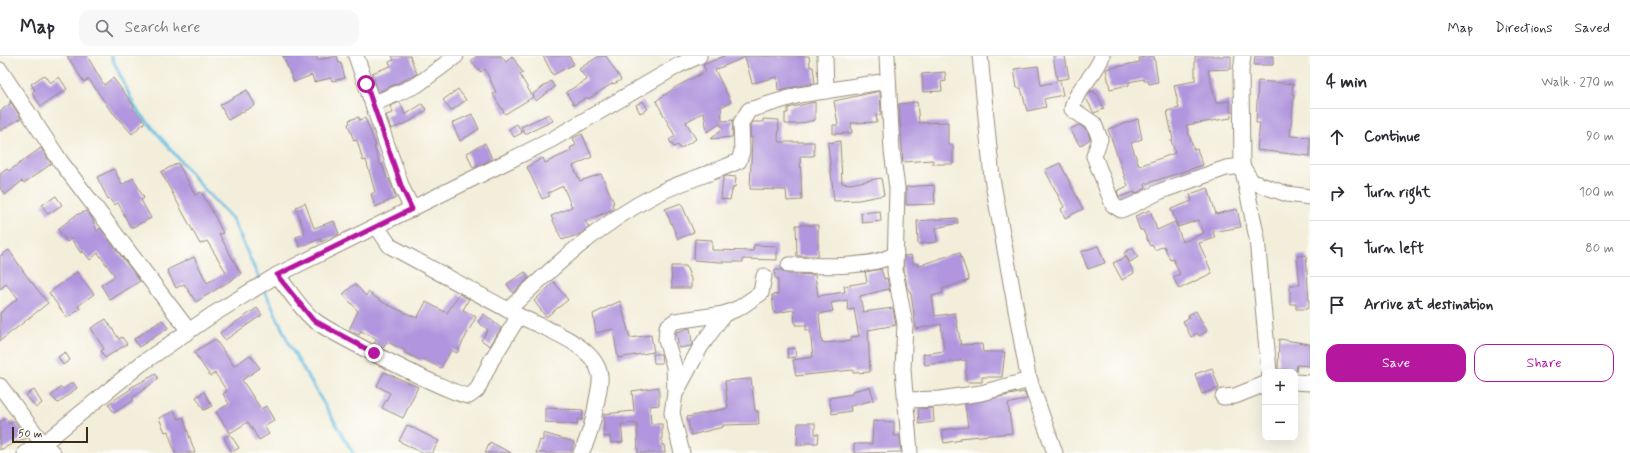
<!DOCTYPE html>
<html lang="en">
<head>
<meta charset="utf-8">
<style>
  :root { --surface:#fff; --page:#f7f7f7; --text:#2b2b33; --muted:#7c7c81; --line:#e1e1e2; --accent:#b5179e }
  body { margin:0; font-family:Mynerve,sans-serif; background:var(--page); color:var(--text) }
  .controls { position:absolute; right:12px; bottom:12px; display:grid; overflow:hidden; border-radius:8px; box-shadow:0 4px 16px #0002 }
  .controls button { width:36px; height:36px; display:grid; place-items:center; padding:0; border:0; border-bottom:1px solid var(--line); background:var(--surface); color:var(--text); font:20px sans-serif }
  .scale { position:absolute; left:12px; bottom:10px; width:76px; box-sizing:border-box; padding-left:4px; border:2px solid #3b2a1e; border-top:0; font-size:11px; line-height:14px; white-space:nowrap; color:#3b2a1e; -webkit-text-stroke:3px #fdfcf7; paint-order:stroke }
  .stop { position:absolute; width:12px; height:12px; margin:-9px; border:3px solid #b5179e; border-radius:50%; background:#fff }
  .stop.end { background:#b5179e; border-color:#fff; box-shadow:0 1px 4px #0008 }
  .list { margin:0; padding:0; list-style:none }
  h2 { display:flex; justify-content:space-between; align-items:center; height:52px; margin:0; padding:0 16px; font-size:17px }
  h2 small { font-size:13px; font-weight:400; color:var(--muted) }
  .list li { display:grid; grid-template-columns:26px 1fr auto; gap:12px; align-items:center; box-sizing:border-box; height:56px; padding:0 16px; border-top:1px solid var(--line) }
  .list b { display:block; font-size:15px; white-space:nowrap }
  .list em { font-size:13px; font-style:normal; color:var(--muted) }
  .actions { display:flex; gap:8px; padding:12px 16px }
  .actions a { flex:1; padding:9px 0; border:1px solid var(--accent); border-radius:12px; text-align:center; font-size:14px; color:var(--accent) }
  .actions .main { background:var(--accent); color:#fff }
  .icon { flex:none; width:22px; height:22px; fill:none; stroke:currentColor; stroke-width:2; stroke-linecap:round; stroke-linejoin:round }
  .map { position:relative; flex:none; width:1310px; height:397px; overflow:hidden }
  header { display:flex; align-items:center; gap:24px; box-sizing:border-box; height:56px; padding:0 20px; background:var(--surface); border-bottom:1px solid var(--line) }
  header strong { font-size:19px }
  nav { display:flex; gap:22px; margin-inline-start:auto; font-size:14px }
  .search { width:280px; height:36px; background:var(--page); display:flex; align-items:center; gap:10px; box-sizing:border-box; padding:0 14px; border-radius:12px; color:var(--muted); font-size:15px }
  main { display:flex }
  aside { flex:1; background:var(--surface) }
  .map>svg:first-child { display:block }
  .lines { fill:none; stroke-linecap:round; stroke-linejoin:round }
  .stream { stroke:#66bde3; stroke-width:3 }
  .building { fill:#b195de; fill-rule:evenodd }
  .minor-casing { stroke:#978c7c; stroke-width:17 }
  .minor { stroke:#fff; stroke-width:15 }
  .route { stroke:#b5179e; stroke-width:5 }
</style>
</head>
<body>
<header>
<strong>Map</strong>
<div class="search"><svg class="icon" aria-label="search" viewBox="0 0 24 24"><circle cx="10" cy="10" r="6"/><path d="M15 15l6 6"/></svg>Search here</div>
<nav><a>Map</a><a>Directions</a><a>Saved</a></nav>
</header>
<main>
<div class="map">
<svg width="1310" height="397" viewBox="0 0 1310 397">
  <rect width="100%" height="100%" fill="#fdfcf7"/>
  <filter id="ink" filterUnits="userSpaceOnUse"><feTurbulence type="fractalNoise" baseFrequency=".025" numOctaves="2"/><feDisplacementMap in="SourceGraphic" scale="8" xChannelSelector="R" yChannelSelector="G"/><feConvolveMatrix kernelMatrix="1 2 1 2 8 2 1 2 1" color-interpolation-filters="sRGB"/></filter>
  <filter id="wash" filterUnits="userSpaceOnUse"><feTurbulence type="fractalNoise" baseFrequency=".012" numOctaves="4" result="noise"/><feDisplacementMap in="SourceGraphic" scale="16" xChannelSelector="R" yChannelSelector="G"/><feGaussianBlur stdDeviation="0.9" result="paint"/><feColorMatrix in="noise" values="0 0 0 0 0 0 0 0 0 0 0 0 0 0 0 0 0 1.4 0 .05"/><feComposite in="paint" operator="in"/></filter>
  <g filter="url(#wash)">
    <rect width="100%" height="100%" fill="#f3eeda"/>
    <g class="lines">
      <g class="stream">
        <path d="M111,0L135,51L205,134L233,164L260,225"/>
        <path d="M264,233L291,292L353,397"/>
      </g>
    </g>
    <g id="blocks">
      <g class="building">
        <path d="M67,0H87L104,29L113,22L134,50L132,51L145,66L132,78L108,51L89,23L84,26Z"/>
        <path d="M283,0H317V4L337,0L339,7H341L345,22L332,25L331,22L314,26L312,19L294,26Z"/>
        <path d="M392,0H410L417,18L378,36L372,17L391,10L389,6L394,4Z"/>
        <path d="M477,0H501L506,6L512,0L523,17L520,19L533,41L505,58L493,38L496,36L485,13L481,16L471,5Z"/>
        <path d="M543,0H569L574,8L553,19Z"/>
        <path d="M599,0H606L621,24L614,28L613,27L588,43L587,41L574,49L566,36L587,24L579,13Z"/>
        <path d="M724,0H809L810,11H813L815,27L778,34L777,21L752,27L745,1L715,14L731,46L721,51L722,65L733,64L732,81L711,83L723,72L720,68L707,76L704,56L686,66L696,83L680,93L678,89L674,91L669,84L675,80L656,45L676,31L706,15L703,9Z"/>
        <path d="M1053,0H1065L1069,22L1057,24Z"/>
        <path d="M1154,0L1158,26L1149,28L1148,25H1144V23L1129,26V29L1110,33L1106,13L1140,6L1139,2Z"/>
        <path d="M1195,0H1231V13L1208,14L1216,47L1229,45L1231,62L1186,69L1194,94L1197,93L1203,109L1145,128L1146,132L1135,138V136L1119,141L1117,135L1128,130L1108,73L1138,63L1142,83L1131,87L1139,110L1175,97L1171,84H1173L1167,55L1179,52L1174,29L1195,25Z"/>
        <path d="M1255,0H1273V9H1254Z"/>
        <path d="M1038,10L1041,29L1060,25L1063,39L1044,43L1046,51L1027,55L1021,32H1017L1014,13Z"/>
        <path d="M945,16L946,25L941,26L942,35L923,36L922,18Z"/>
        <path d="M44,19L50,27L59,21L67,33L41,50L32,37L35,34L31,28Z"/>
        <path d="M551,25L555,31L536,45L533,38Z"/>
        <path d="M1258,25L1293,28L1292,38H1294L1290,80L1310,81V100L1257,94L1260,67H1256Z"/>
        <path d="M458,33L466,44L451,55L443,44Z"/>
        <path d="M247,34L255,49L228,64L220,49Z"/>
        <path d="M880,35L881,58L876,59L877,66L851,67L852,77L833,78V69H838L834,45Z"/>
        <path d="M1094,35L1095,38H1097L1104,53L1094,57L1086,42L1089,36Z"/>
        <path d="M10,45L21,62L0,75V55L10,48Z"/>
        <path d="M643,45L648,53L640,57L636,49Z"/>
        <path d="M400,46L405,59L422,48L427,54L409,66L391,73L386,59L393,57L390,50Z"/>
        <path d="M815,46V64L798,68H785V57H788V52Z"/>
        <path d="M917,46L919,67L948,66V89H953V108H933V104L903,106L899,48Z"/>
        <path d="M472,58L479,73L460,85L452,67Z"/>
        <path d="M549,58L553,65L525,78L521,71Z"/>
        <path d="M359,61V64L365,62L376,90H374L380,109L382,108L387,123H389L396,142L375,151L371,138L375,136L366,104L363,105L357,84L354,85L348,68L350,67L349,64Z"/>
        <path d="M763,63L779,64L778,84L780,86H814V100H800L802,144L787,145L786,134L750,133L752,81H750V69L752,66H763Z"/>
        <path d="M517,68L522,77L514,81L509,73Z"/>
        <path d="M1079,69L1087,74L1090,83L1080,90L1070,73Z"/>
        <path d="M582,78L592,101L573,110L580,125L601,118L614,147L612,148L614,153L585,165L589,171L580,178L562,184L551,160L572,151L563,130L548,137L550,140L542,143L527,111L543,102L545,107L571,95L570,92L576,89L573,82Z"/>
        <path d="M840,85L842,127L850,128L881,122L884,139L859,144L834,145L828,87Z"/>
        <path d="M485,87L492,103L473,112L467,97Z"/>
        <path d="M41,92L51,108L24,127L22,125L5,139L0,132V118L7,113L9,115Z"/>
        <path d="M178,107L195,139L201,136L211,153L223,177L219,178L241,218L196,246L184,228L176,232L167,214L194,201L207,227L226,216L207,185L200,188L161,116Z"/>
        <path d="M1060,107L1083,153L1065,162L1061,153L1064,151L1045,114Z"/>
        <path d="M114,113L122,129L133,122L144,142L141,144L151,162L131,172L118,147L114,149L109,142L108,143L97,121Z"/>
        <path d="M726,120L736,121L735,131H733L730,144L721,143L723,122Z"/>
        <path d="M934,129L935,148L906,149V131Z"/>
        <path d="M1208,132L1216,158L1237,153L1241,171L1213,176L1215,182L1199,187L1212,217L1179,233L1173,221L1180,218L1173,203L1170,204L1164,190L1155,194L1152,189L1150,190L1143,174H1140L1135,160L1150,154L1157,174L1175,166L1183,186L1204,177L1198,164L1178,171L1171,153L1192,145L1190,138Z"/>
        <path d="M56,140L62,149L48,158L42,149Z"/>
        <path d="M305,147L314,172L334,165L339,178L321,186L320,183L300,191L296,181L305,178L296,151Z"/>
        <path d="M681,147L694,176L678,183L665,153Z"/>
        <path d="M87,155L92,162L97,175L100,172L140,225L110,244L101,229L115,220L98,197L90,204L83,195L81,197L71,183L67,186L58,173L76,159Z"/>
        <path d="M880,155L881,165L862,167L861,157Z"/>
        <path d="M957,162L958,167L936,172L937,186L918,188L917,165Z"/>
        <path d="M796,169H818V200H797Z"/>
        <path d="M695,183L712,184V194L753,195L754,189L777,190V204L743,203V206H720L694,204Z"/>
        <path d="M1098,190L1105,207L1088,213L1081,196Z"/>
        <path d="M1132,192L1138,201L1130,206L1124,197Z"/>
        <path d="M9,194L26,219L48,247L0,285V257L18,242L6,228L0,233V200Z"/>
        <path d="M957,197H960L969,224L942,233L943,237L932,240L935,260L955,257L961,289L982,288L983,296H1005L1002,321H982V326H966V304L925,309L923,298L944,295L941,268L916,273L911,238L907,231L904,214V200L911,199L913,208L917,207V210Z"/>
        <path d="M1306,199L1309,248L1307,253H1296V248H1290V229H1300L1297,200Z"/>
        <path d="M1126,201L1134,217L1122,224L1113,207Z"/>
        <path d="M671,210H686L691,223V232H672Z"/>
        <path d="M881,213L884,223L887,222L890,236L889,233L860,240L863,256L893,252L896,269L868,274L870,316L853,317V314L796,320L793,304L813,301L810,274H806V269H795L794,254L774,257L772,239L778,238V222H775V214H781L789,218L815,219L818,240L845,236L844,230L867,226L865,216ZM847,244L848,254L854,253L859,280L851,281V285L822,287L819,258L833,255L831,247Z"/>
        <path d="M77,216L94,238L78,250L80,253L67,262L49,237Z"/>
        <path d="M525,216L529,222L513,237L507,228Z"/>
        <path d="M554,226L568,244L546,261L534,245Z"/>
        <path d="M355,228L366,240L368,236L384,247L417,262L426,246L447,257L459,238L469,243L463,254L476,261L457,297L451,294L441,312L423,303L421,305L404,296L405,294L387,286L383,292L374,287L377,283L361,275L359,279L349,274L358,255L343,238Z"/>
        <path d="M620,245L630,282L651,279L654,296L618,302L613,273L596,277L593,258Z"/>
        <path d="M257,252L262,259L225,284L220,277Z"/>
        <path d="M1196,255L1207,275L1199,280L1197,277L1191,281L1183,265L1189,262L1188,259Z"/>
        <path d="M484,258L501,272L490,290L481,284L488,274L478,266Z"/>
        <path d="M106,263L119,283L122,281L127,288L105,302L101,295L104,293L91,272Z"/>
        <path d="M162,264L168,272L139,291L134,283Z"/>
        <path d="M690,272L692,287L691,290L679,292L676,276Z"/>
        <path d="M215,283L234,310L250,299L260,312L242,324L261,353L266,350L274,364L264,370L269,378L259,384L248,366L230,377L216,356L229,348L223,338L227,335L215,317L210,320L194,296Z"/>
        <path d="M1279,283L1310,288V310L1297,309L1296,315L1278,313Z"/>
        <path d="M795,292L796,301L788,302L787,293Z"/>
        <path d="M65,296L70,304L63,309L58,301Z"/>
        <path d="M653,298H661L662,307H654Z"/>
        <path d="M1212,312L1219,332L1202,338L1195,318Z"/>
        <path d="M384,316L418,331L403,362L382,352L390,337L377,330Z"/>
        <path d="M156,318L158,323L132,342L134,344L114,357L108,348L131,333L130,332Z"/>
        <path d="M751,323L755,355H758L759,368L723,369V371L691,379L687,361L728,352L725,325Z"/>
        <path d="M73,326L77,332L58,347L51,340L61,331L63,333Z"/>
        <path d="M659,331V349L650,350L651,368H662V389H664L665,397H638L637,367L621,368L623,386L611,387L610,380L604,381V358L634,355L632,335Z"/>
        <path d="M870,331L874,344L850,350L851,355L832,358L829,342L852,338V335Z"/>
        <path d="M34,334L42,347L36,352L26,339Z"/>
        <path d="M204,336L212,350L204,354L196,341Z"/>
        <path d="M1024,336L1027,343L1008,348L1012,377L960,382L961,384L944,387L942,374L968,371L965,348Z"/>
        <path d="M545,352L583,354L582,364L578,363L577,369L545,366Z"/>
        <path d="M933,352L934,366L919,368L918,353Z"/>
        <path d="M174,355L178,363L183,361L195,397H175L168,375L165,376L159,362Z"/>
        <path d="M6,362L9,368L14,365L27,382L23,384L22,383L0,394V366Z"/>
        <path d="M873,365L894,366V380H900L901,396L854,397V388H872Z"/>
        <path d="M798,367H815V378H819L818,387H805V389H797Z"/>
        <path d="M407,369L439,385L432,397H422L399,385Z"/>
        <path d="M543,377L574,386L571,397H536L540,384L543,385Z"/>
        <path d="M230,378L239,392L232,396L224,382Z"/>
        <path d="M490,386L511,397H485Z"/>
      </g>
    </g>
  </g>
  <g filter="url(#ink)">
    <use href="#blocks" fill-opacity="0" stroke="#978c7c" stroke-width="1"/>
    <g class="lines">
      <g class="minor-casing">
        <g id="minor">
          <path d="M356,0L402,132L412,153"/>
          <path d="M825,0L826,35"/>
          <path d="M887,0L892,95L897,132L895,215L905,268L903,314L910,397"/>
          <path d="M980,0L992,122L1028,320L1055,397"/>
          <path d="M1102,0C1096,20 1076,31 1072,53L1094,68L1100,83L1094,100L1113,149L1121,154L1135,148L1161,135L1226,112L1242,110L1252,126L1287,138L1310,141"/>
          <path d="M1243,0L1241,15L1242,110L1257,182L1269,316"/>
          <path d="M0,14L61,106L189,275"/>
          <path d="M373,48L417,29L456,0"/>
          <path d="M789,209C815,210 876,213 896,197"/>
          <path d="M277,219C287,231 302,255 314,264C329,276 456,341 469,340L477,334L491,305L519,260L390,190L377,171"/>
          <path d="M508,254C553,211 600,167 657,138C683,125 713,117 739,105L742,95L741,67L749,54L799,39L888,25"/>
          <path d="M519,260C544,272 596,289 600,320C601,327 598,337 597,344C594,363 590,380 581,397"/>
          <path d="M1295,326L1310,327"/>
          <path d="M0,330L43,388L53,397"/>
          <path d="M675,337L674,310L666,284L667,271L675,265L724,258"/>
          <path d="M1223,341L1235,340L1265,328"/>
          <path d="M905,344L940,343L981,337L1030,324"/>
          <path d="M25,397L43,388L141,308L212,259L277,219L551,84L679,9L699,0"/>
          <path d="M682,397L672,357L675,338L701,290L724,258L739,252L761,237L764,220"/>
        </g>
      </g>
      <use href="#minor" class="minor"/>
    </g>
  </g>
  <g class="lines" filter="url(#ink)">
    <path class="route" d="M366,28L402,132L412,153L277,219L313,264L374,297"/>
  </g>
</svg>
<div class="controls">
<button>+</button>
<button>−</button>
</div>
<div class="scale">50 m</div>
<div class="stop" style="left:366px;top:28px"></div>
<div class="stop end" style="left:374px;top:297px"></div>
</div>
<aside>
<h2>4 min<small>Walk · 270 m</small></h2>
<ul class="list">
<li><svg class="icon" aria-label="ahead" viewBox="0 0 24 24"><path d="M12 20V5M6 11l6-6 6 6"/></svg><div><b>Continue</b></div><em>90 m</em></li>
<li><svg class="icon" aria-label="right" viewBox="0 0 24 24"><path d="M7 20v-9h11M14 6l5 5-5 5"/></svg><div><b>Turn right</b></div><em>100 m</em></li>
<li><svg class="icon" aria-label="left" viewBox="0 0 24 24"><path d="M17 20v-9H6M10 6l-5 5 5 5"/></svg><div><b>Turn left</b></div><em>80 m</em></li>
<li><svg class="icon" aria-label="arrive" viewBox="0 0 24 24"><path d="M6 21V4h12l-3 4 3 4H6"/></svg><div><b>Arrive at destination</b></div></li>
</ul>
<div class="actions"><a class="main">Save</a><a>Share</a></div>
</aside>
</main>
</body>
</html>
